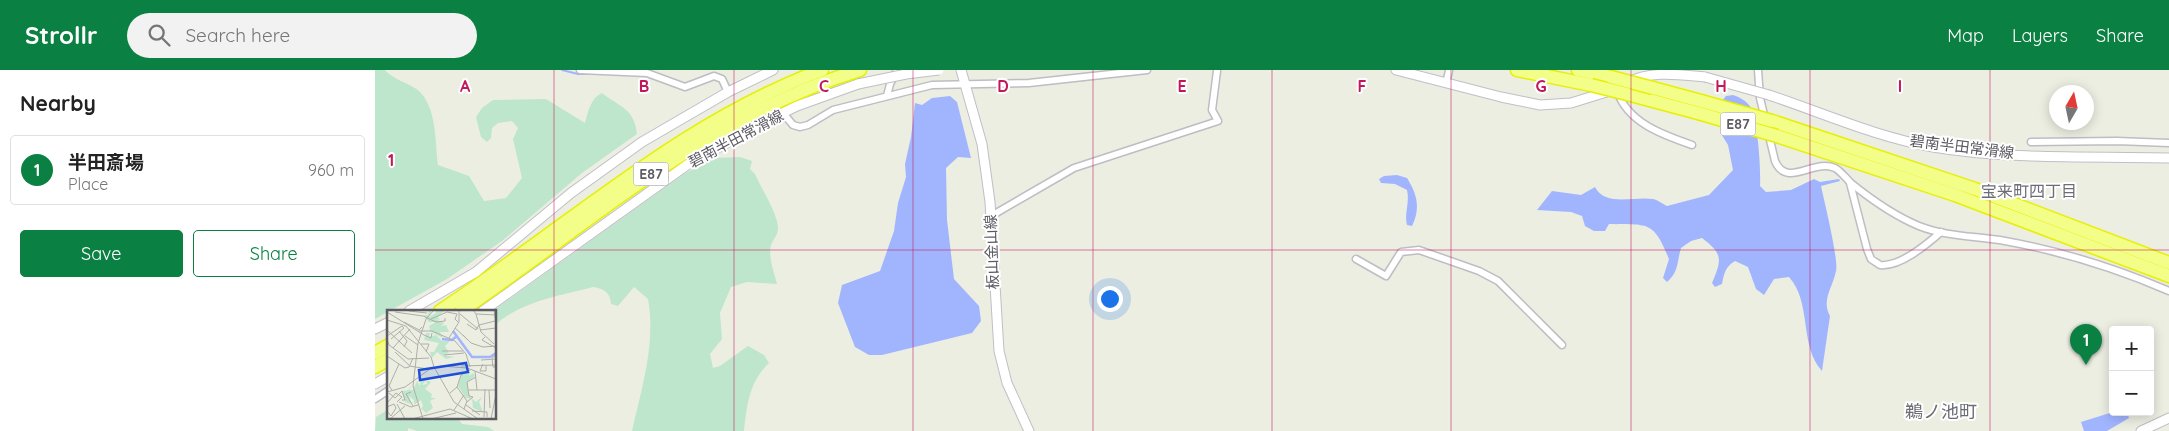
<!DOCTYPE html>
<html lang="en">
<head>
<meta charset="utf-8">
<style>
  :root { --surface:#fff; --page:#f2f2f2; --text:#222; --muted:#767676; --line:#e0e0e0; --accent:#0b8043 }
  body { margin:0; font-family:Quicksand,"Noto Sans JP",sans-serif; background:var(--page); color:var(--text) }
  .controls { position:absolute; right:15px; bottom:15px; display:grid; overflow:hidden; border-radius:5px; box-shadow:0 2px 12px #0003 }
  .controls button { width:45px; height:45px; display:grid; place-items:center; padding:0; border:0; border-bottom:1px solid var(--line); background:var(--surface); color:var(--text); font:25px sans-serif }
  .compass { position:absolute; left:1674px; top:15px; width:45px; height:45px; border-radius:50%; background:var(--surface); box-shadow:0 2px 12px #0003; rotate:9deg }
  .you { position:absolute; left:734px; top:228px; width:18px; height:18px; margin:-12px; border:4px solid #fff; border-radius:50%; background:#1a73e8; box-shadow:0 0 0 8px #1a73e833 }
  .badge { display:grid; place-items:center; width:32px; height:32px; border-radius:50%; background:var(--accent); color:#fff; font-size:16px; font-weight:700 }
  .pin { position:absolute; translate:-50% -41px; filter:drop-shadow(0 1px 2px #0008) }
  .pin::after { content:''; position:absolute; top:26px; width:18px; height:15px; background:inherit; clip-path:polygon(0 0,100% 0,50% 100%) }
  .list { margin:0; padding:0; list-style:none }
  h2 { display:flex; justify-content:space-between; align-items:center; height:65px; margin:0; padding:0 20px; font-size:21px }
  h2 small { font-size:16px; font-weight:400; color:var(--muted) }
  .list li { display:grid; grid-template-columns:32px 1fr auto; gap:15px; align-items:center; box-sizing:border-box; height:70px; margin:0 10px 10px; padding:0 10px; border:1px solid var(--line); border-radius:5px }
  .list b { display:block; font-size:19px; white-space:nowrap }
  .list p { margin:0; font-size:16px; white-space:nowrap; color:var(--muted) }
  .list em { font-size:16px; font-style:normal; color:var(--muted) }
  .actions { display:flex; gap:10px; padding:15px 20px }
  .actions a { flex:1; padding:11px 0; border:1px solid var(--accent); border-radius:5px; text-align:center; font-size:18px; color:var(--accent) }
  .actions .main { background:var(--accent); color:#fff }
  .icon { flex:none; width:28px; height:28px; fill:none; stroke:currentColor; stroke-width:2; stroke-linecap:round; stroke-linejoin:round }
  .map { position:relative; flex:none; width:1794px; height:361px; overflow:hidden }
  header { display:flex; align-items:center; gap:30px; box-sizing:border-box; height:70px; padding:0 25px; background:var(--accent); color:#fff }
  header strong { font-size:24px }
  nav { display:flex; gap:28px; margin-inline-start:auto; font-size:18px }
  .search { width:350px; height:45px; background:var(--page); display:flex; align-items:center; gap:12px; box-sizing:border-box; padding:0 18px; border-radius:28px; color:var(--muted); font-size:19px }
  main { display:flex }
  aside { flex:1; background:var(--surface) }
  .map>svg:first-child { display:block }
  .green { fill:#bee6cc }
  .water { fill:#a1b5ff }
  .lines { fill:none; stroke-linecap:round; stroke-linejoin:round }
  .stream { stroke:#a1b5ff; stroke-width:2 }
  .minor-casing { stroke:#bdbdc4; stroke-width:9 }
  .tertiary-casing { stroke:#bdbdc4; stroke-width:11 }
  .secondary-casing { stroke:#bfbfc8; stroke-width:11 }
  .motorway-casing { stroke:#e7f000; stroke-width:15 }
  .minor { stroke:#fff; stroke-width:6 }
  .tertiary { stroke:#fff; stroke-width:9 }
  .secondary { stroke:#fff; stroke-width:9 }
  .motorway { stroke:#f3fe89; stroke-width:12 }
  .secondary-bridge-casing { stroke:#bfbfc8; stroke-width:11; stroke-linecap:butt }
  .motorway-bridge-casing { stroke:#e7f000; stroke-width:15; stroke-linecap:butt }
  .secondary-bridge { stroke:#fff; stroke-width:9 }
  .motorway-bridge { stroke:#f3fe89; stroke-width:12 }
  .grid { fill:none; stroke:#c2185b; stroke-width:1; stroke-opacity:0.55 }
  .labels { text-anchor:middle; stroke-width:4; stroke-linejoin:round; paint-order:stroke }
  .shield { fill:#fff; stroke:#8c8c92; stroke-width:1 }
  .shield-label { font-size:14px; font-weight:bold; fill:#5b5b63 }
  .street-label { font-size:15px; fill:#5b5b63; stroke:#fff }
  .neighbourhood-label { font-size:16px; fill:#6c6d75; stroke:#fff }
  .quarter-label { font-size:18px; fill:#6c6d75; stroke:#fff }
  .inset-river { fill:none; stroke:#a1b5ff; stroke-width:2.5 }
  .inset-road { fill:none; stroke:#aeafab; stroke-width:1 }
  .view { fill:#1d4ed8; fill-opacity:0.15; stroke:#1d4ed8; stroke-width:2.5 }
  .inset-edge { fill:none; stroke:#5b5b63; stroke-width:2.5 }
  .grid-label { font-size:16px; text-anchor:middle; font-weight:bold; fill:#c2185b; stroke:#fff; stroke-width:4; stroke-linejoin:round; paint-order:stroke }
</style>
</head>
<body>
<header>
<strong>Strollr</strong>
<div class="search"><svg class="icon" aria-label="search" viewBox="0 0 24 24"><circle cx="10" cy="10" r="6"/><path d="M15 15l6 6"/></svg>Search here</div>
<nav><a>Map</a><a>Layers</a><a>Share</a></nav>
</header>
<main>
<aside>
<h2>Nearby<small></small></h2>
<ul class="list">
<li><span class="badge">1</span><div><b>半田斎場</b><p>Place</p></div><em>960 m</em></li>
</ul>
<div class="actions"><a class="main">Save</a><a>Share</a></div>
</aside>
<div class="map">
<svg width="1794" height="361" viewBox="0 0 1794 361">
  <rect width="100%" height="100%" fill="#eceee2"/>
  <g class="green">
    <path d="M0,0H10C19,11 37,13 46,23C62,41 60,73 63,95L94,106L109,131L131,128L147,108L138,69L143,58L137,51L123,53L117,58L116,68L112,72L106,67L101,47L107,38L118,30L171,29L210,53C213,41 216,28 227,23C246,38 259,38 262,64L207,103L127,171L72,209L0,249Z"/>
    <path d="M365,87L377,91L375,99L380,104C386,118 403,144 403,158C403,166 398,169 396,175C393,187 399,202 402,214L372,212L356,217L345,243L347,269L335,284L338,298L345,296L373,276L389,285L394,293C374,312 372,335 369,361H257C267,317 281,273 273,229L259,217L243,236L236,234C235,222 229,219 218,217C184,226 147,231 120,255L119,241L122,238L309,104L338,88Z"/>
    <path d="M14,339V347H82L87,354L113,357L119,361H42L33,358V361H0L1,347Z"/>
  </g>
  <g class="water">
    <path d="M1358,25C1365,27 1373,32 1376,38C1383,52 1386,100 1385,116L1391,122L1416,120L1439,109L1445,112L1464,109L1465,111L1446,116C1449,130 1464,191 1461,201C1458,217 1446,230 1455,246L1447,301C1424,276 1437,232 1414,207L1399,209L1389,225L1381,219L1373,197L1360,191C1350,197 1349,204 1347,214L1340,217L1337,213C1347,189 1348,184 1327,168L1316,171L1306,178C1302,191 1304,202 1292,212L1288,208L1294,189C1278,150 1274,155 1234,154L1230,161H1219L1210,156L1207,146L1196,142L1162,140L1177,121L1206,125L1220,117C1230,137 1259,126 1278,129C1283,130 1288,134 1292,136L1334,125L1358,100L1353,75L1345,62L1347,60L1343,36L1351,26Z"/>
    <path d="M575,26L582,32L596,88L583,87L571,98L572,150L579,209L604,236L606,251L597,263L507,285H494L480,277L463,233L467,215L505,201L519,161L523,133L531,107L530,94L536,67L540,33L547,35L557,28Z"/>
    <path d="M1022,105L1032,108C1042,124 1046,138 1037,156L1032,155C1029,143 1035,133 1032,120L1020,114L1006,113L1004,109L1009,106Z"/>
    <path d="M1738,342H1752L1754,348L1732,361H1709L1706,352Z"/>
  </g>
  <g class="lines">
    <path class="stream" d="M187,0L203,4H235"/>
    <g class="minor-casing">
      <g id="minor">
        <path d="M205,0L272,3L310,17L339,6L347,9L353,22"/>
        <path d="M1383,0L1385,28L1400,91C1412,119 1439,88 1460,98C1467,102 1471,109 1477,114C1497,130 1520,146 1544,156C1572,167 1602,166 1630,171C1685,181 1743,199 1794,221"/>
        <path d="M1071,13L1074,1"/>
        <path d="M1242,21C1253,53 1288,65 1317,75"/>
        <path d="M512,26L515,14L522,0"/>
        <path d="M408,43L418,55L425,57L433,55L458,40L557,15L654,13L772,0"/>
        <path d="M1656,72L1742,71L1794,73"/>
        <path d="M1475,113L1492,179L1496,189L1505,195C1525,197 1551,175 1566,162"/>
        <path d="M616,146L699,98L843,51L837,40L842,1"/>
        <path d="M981,189L1011,206L1026,182L1044,180L1104,201L1123,211L1187,275"/>
        <path d="M0,329L14,320"/>
      </g>
    </g>
    <g class="tertiary-casing">
      <path id="tertiary" d="M1766,361L1794,348"/>
    </g>
    <g class="secondary-casing">
      <g id="secondary">
        <path d="M586,0L607,74L615,132L624,281L632,313L654,361"/>
        <path d="M1021,0L1126,27L1165,35L1196,33L1238,20"/>
        <path d="M1254,12C1277,0 1305,5 1330,7"/>
        <path d="M1394,25C1448,43 1501,67 1558,77C1635,90 1716,86 1794,88"/>
        <path d="M34,241L101,202L196,123L267,72L353,22L398,0"/>
        <path d="M108,241L312,95L387,53L422,36L483,14"/>
        <path d="M0,259L14,252"/>
        <path d="M0,314L14,306"/>
      </g>
    </g>
    <g class="motorway-casing">
      <g id="motorway">
        <path d="M1142,0L1216,15"/>
        <path d="M1203,0L1236,7"/>
        <path d="M1278,18L1326,31"/>
        <path d="M1252,24L1323,43"/>
        <path d="M1397,51L1600,119L1794,193"/>
        <path d="M1402,66L1580,125L1794,206"/>
        <path d="M65,241C192,158 303,54 447,0"/>
        <path d="M86,241C216,152 330,47 485,0"/>
        <path d="M0,283L14,275"/>
        <path d="M0,297L14,289"/>
      </g>
    </g>
    <use href="#minor" class="minor"/>
    <use href="#tertiary" class="tertiary"/>
    <use href="#secondary" class="secondary"/>
    <use href="#motorway" class="motorway"/>
    <g class="secondary-bridge-casing">
      <g id="secondary-bridge">
        <path d="M1330,7L1394,25"/>
        <path d="M483,14L531,4L564,0"/>
      </g>
    </g>
    <g class="motorway-bridge-casing">
      <g id="motorway-bridge">
        <path d="M1236,7L1278,18"/>
        <path d="M1216,15L1252,24"/>
        <path d="M1326,31L1397,51"/>
        <path d="M1323,43L1402,66"/>
      </g>
    </g>
    <use href="#secondary-bridge" class="secondary-bridge"/>
    <use href="#motorway-bridge" class="motorway-bridge"/>
  </g>
  <path class="grid" d="M179,0V361M359,0V361M538,0V361M718,0V361M897,0V361M1076,0V361M1256,0V361M1435,0V361M1615,0V361M0,180H1794"/>
  <g class="labels">
    <g class="shield">
      <rect x="1345.5" y="42.5" width="35" height="23" rx="4"/>
      <rect x="258.5" y="92.5" width="35" height="23" rx="4"/>
    </g>
    <g class="shield-label">
      <text x="1363" y="59">E87</text>
      <text x="276" y="109">E87</text>
    </g>
    <g class="street-label">
      <text transform="translate(361 69) rotate(-28)" y="5">碧南半田常滑線</text>
      <text transform="translate(1587 77) rotate(7)" y="5">碧南半田常滑線</text>
      <text transform="translate(617 182) rotate(-92)" y="5">板山金山線</text>
    </g>
    <g class="neighbourhood-label">
      <text x="1654" y="127">宝来町四丁目</text>
    </g>
    <g class="quarter-label">
      <text x="1566" y="348">鵜ノ池町</text>
    </g>
  </g>
  <g transform="translate(12 240)">
    <rect width="109" height="109" fill="#eceee2"/>
    <path d="M42,0H45L42,7L49,3L48,0H58L51,7L53,10L48,9L57,13L54,16L59,15L62,22H53L56,28L43,21L42,16L49,12H42L36,5H41ZM39,23H43L42,27L49,25L55,31H63L58,36L62,43L56,45L67,47L59,49L50,42L45,48L43,42H47L52,33L37,30ZM83,62L82,66L86,63L88,66L80,72L82,86L89,92L96,86L92,92L96,102L86,98L85,89L79,88L71,76L74,65ZM34,69L39,70L35,75L40,74L39,70L44,72L38,79L45,84L44,88H49L43,91L46,98L39,103L35,99L32,102L36,96L34,90L27,95V90L22,86L24,94L18,92L15,81L22,80L24,75L23,80H26L30,71L33,76Z" fill="#bee6cc"/>
    <path class="inset-river" d="M66,21L85,47H103L109,43M55,29L65,30L70,26"/>
    <path class="inset-road" d="M86,0L89,4L109,5M107,0L109,15M22,1L40,3M0,2L37,25L44,28L45,23M8,2L36,6L49,12L58,11V8M73,4L91,19M89,4L94,22L107,34M44,9L60,2L70,4L68,9L71,12M0,10L19,16L44,47L47,57M17,12L32,20L35,17M80,14L89,20L92,15M92,15L108,11M68,18L80,29M93,20L109,18M1,21L25,43M12,21L20,31L17,37M32,21H45L68,31L79,44L83,57M76,25L84,33L96,37L109,36M0,26L15,16L17,18L4,29M18,26L31,35M98,27L95,30L109,38M62,28L72,12V0M0,29L2,35L21,49L42,48M34,34H42L39,42M6,38L23,19M55,41H76M8,42L23,56M57,45L77,43M109,45L105,48L106,57H109M0,46L18,58L22,57L26,48M94,50L109,49M96,54L93,61H99V56M22,56L41,59M74,56L109,55M47,57L67,92L91,109M88,61L90,80M26,76L31,33L39,9L47,0M26,76L36,109M70,77L80,91L77,99M5,80L2,76L12,54M82,80H109M102,80L103,98M0,82L18,77L43,59L54,56L80,58L109,69M24,82L19,84L26,96M2,83L8,88L15,81L18,90H15M63,83L70,77L74,65L83,60M12,92L24,97L31,95M80,92L86,87L82,86L80,72L89,67M0,93L9,83L15,87L10,92M10,94L18,109M79,95L93,105M0,97L7,94L9,98L4,106L0,101M67,100L77,85M85,101L100,102V107M97,107L98,79M3,109L18,96M25,109L63,99L86,109M44,109L69,103M104,109L109,84"/>
    <path class="view" d="M79,53L81,62L33,70L32,60Z"/>
    <rect width="109" height="109" class="inset-edge"/>
  </g>
  <g class="grid-label">
    <text x="90" y="22">A</text>
    <text x="269" y="22">B</text>
    <text x="449" y="22">C</text>
    <text x="628" y="22">D</text>
    <text x="807" y="22">E</text>
    <text x="987" y="22">F</text>
    <text x="1166" y="22">G</text>
    <text x="1346" y="22">H</text>
    <text x="1525" y="22">I</text>
    <text x="16" y="96">1</text>
  </g>
</svg>
<div class="controls">
<button>+</button>
<button>−</button>
</div>
<svg class="compass" viewBox="-18 -18 36 36"><path d="M0-13l5 13h-10z" fill="#e53935"/><path d="M0 13l5-13h-10z" fill="#767676"/></svg>
<div class="you"></div>
<div class="pin badge" style="left:1711px;top:295px">1</div>
</div>
</main>
</body>
</html>
